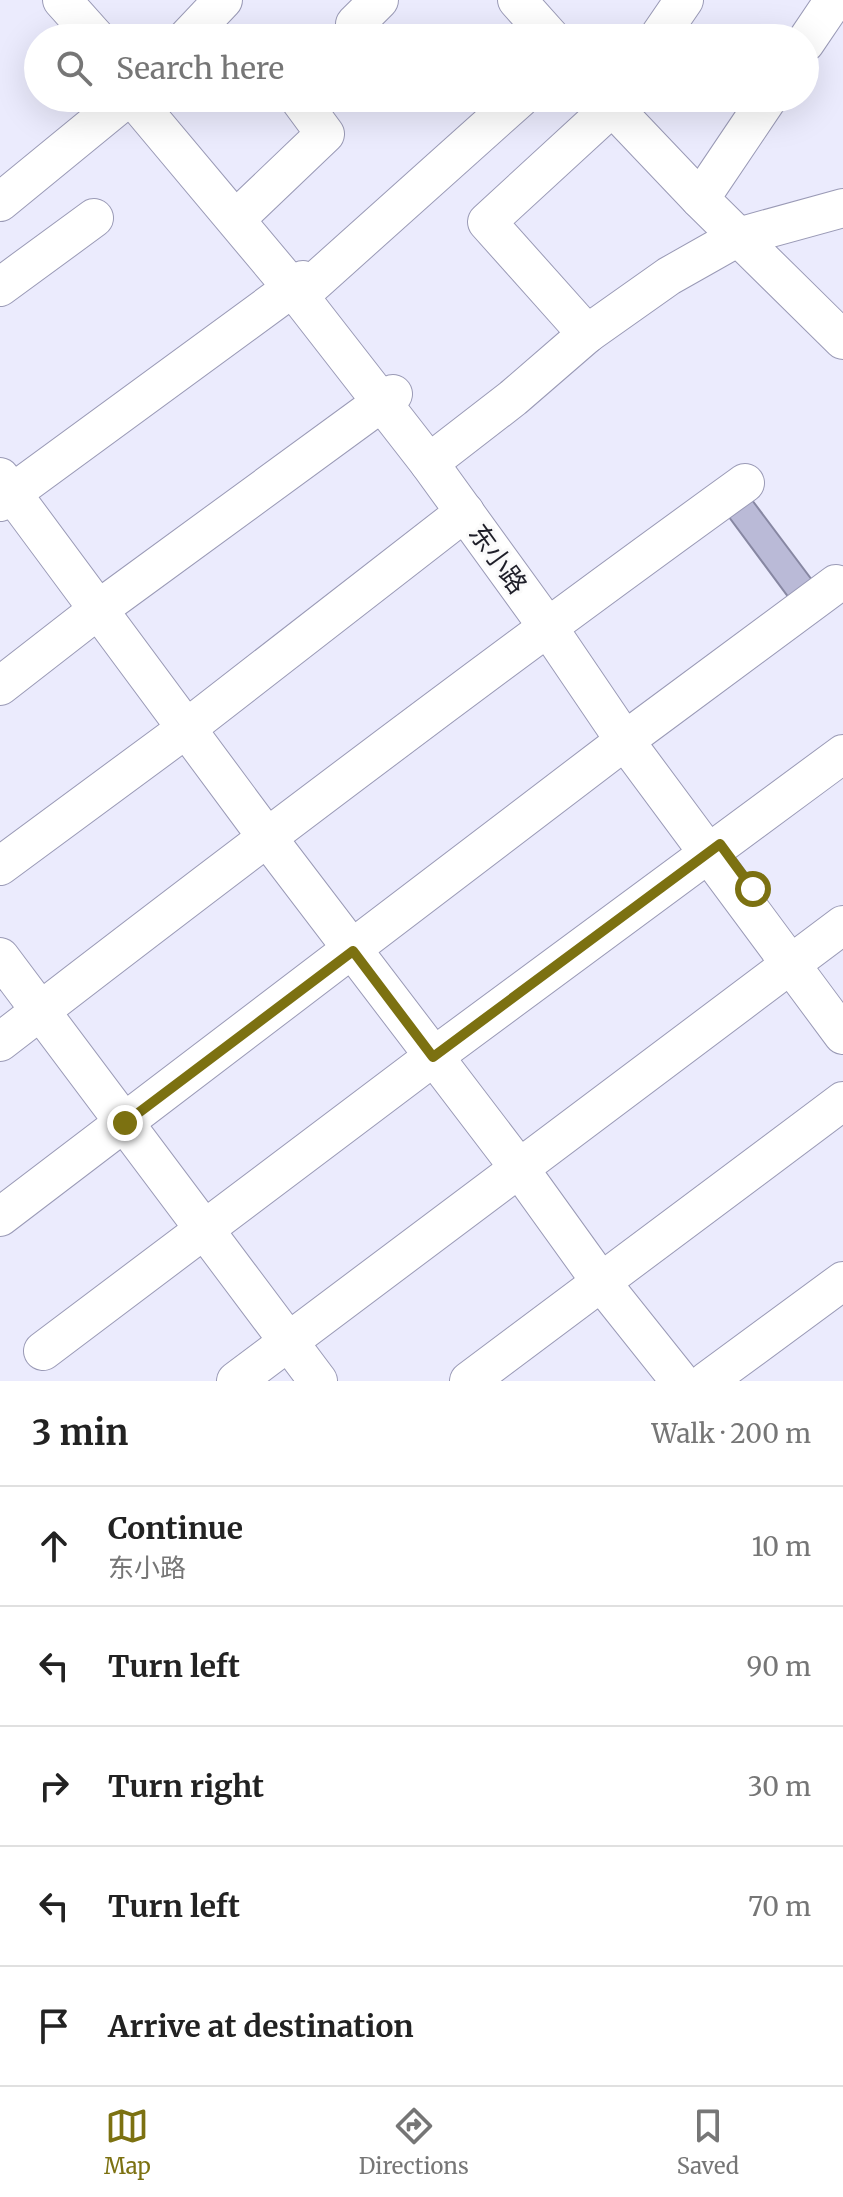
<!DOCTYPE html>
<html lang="en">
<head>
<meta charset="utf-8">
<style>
  :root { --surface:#fff; --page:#f6f6f6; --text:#222; --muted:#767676; --line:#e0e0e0; --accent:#7c7111 }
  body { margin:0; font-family:Merriweather,"Noto Sans SC",serif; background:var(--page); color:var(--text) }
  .stop { position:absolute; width:24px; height:24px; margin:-18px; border:6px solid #7c7111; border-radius:50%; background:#fff }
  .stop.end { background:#7c7111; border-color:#fff; box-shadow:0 2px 8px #0008 }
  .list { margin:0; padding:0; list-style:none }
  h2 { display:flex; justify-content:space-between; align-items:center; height:104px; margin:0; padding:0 32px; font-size:34px }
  h2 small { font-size:26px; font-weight:400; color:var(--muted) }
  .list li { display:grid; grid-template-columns:52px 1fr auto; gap:24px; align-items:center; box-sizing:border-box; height:120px; padding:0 32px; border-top:2px solid var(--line) }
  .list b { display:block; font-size:30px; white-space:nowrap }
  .list p { margin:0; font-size:26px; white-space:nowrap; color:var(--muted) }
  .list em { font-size:26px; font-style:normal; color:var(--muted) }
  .icon { flex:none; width:44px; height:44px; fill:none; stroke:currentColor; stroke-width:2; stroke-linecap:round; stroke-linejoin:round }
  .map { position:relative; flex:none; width:843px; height:1381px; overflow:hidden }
  .search { position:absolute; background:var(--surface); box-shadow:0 8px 32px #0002; left:24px; right:24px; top:24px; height:88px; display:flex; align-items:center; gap:20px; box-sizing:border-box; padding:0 28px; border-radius:44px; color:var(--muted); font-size:30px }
  .sheet { height:704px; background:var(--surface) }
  nav { display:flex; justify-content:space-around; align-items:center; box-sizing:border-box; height:112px; border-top:2px solid var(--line); background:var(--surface); font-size:22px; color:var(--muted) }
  nav a { display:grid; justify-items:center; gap:4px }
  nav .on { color:var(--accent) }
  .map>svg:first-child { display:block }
  .building { fill:#babad7; stroke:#8787a2; stroke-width:2 }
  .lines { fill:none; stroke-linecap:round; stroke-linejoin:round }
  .minor-casing { stroke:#9a9ab6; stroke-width:40 }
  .minor { stroke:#fff; stroke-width:38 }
  .route { stroke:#7c7111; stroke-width:10 }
  .labels { text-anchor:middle; stroke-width:6; stroke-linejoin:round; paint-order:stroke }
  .street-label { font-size:26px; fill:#1e1e28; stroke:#fafafa }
</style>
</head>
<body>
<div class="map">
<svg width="843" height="1381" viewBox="0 0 843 1381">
  <rect width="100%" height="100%" fill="#ebebfd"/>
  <path class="building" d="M749,496L815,584L792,602L726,513Z"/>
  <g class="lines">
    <g class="minor-casing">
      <g id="minor">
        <path d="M62,0L96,38"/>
        <path d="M517,0L551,38"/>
        <path d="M187,38L223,0"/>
        <path d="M358,38L364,32L355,24L379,0"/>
        <path d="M658,38L684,0"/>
        <path d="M805,43L834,0"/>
        <path d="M133,98L299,296L429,463L547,626L625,741L843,1035"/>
        <path d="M604,98L700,199L843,340"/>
        <path d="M700,199L768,98"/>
        <path d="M0,202L127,98"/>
        <path d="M236,219L325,134L300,100L301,98"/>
        <path d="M0,287L94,218"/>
        <path d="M299,296L520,98"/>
        <path d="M587,334L487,222L612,107L618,98"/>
        <path d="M429,463L513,398L587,334L669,276L738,237L843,208"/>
        <path d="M0,477L266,836L519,1168L601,1282L680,1381"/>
        <path d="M0,502L303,280"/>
        <path d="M0,686L99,609L393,394"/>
        <path d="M0,866L187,728L465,512"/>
        <path d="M0,957L318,1381"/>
        <path d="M0,1042C246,852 493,665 745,483"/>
        <path d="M0,1217L639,730L836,584"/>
        <path d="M43,1351L433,1057L843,754"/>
        <path d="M236,1381L843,925"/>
        <path d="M469,1381L843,1101"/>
        <path d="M707,1381L843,1281"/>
      </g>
    </g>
    <use href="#minor" class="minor"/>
  </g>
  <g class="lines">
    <path class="route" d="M125,1123L353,951L433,1057L720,844L753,889"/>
  </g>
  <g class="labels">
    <g class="street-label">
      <text transform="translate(498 559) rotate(54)" y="9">东小路</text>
    </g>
  </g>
</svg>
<div class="stop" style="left:753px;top:889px"></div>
<div class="stop end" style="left:125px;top:1123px"></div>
<div class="search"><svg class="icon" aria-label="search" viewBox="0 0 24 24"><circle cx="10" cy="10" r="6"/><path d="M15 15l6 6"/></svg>Search here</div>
</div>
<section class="sheet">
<h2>3 min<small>Walk · 200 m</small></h2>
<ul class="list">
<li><svg class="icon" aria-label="ahead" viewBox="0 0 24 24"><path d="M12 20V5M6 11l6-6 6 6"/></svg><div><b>Continue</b><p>东小路</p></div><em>10 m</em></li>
<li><svg class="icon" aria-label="left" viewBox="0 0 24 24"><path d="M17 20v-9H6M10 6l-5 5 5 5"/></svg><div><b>Turn left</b></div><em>90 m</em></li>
<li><svg class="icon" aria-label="right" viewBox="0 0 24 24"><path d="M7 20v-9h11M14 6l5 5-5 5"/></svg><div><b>Turn right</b></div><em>30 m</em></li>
<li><svg class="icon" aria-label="left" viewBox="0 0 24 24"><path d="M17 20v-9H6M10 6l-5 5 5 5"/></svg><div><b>Turn left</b></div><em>70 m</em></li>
<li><svg class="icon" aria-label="arrive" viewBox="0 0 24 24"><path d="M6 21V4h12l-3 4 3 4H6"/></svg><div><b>Arrive at destination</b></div></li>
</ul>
</section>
<nav>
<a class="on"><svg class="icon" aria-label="map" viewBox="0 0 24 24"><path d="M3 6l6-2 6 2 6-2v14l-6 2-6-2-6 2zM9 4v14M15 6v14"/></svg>Map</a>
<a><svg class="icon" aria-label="directions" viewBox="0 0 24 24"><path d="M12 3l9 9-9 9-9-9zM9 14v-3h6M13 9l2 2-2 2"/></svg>Directions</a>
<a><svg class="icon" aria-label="saved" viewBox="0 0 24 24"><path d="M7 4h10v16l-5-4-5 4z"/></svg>Saved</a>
</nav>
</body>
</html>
